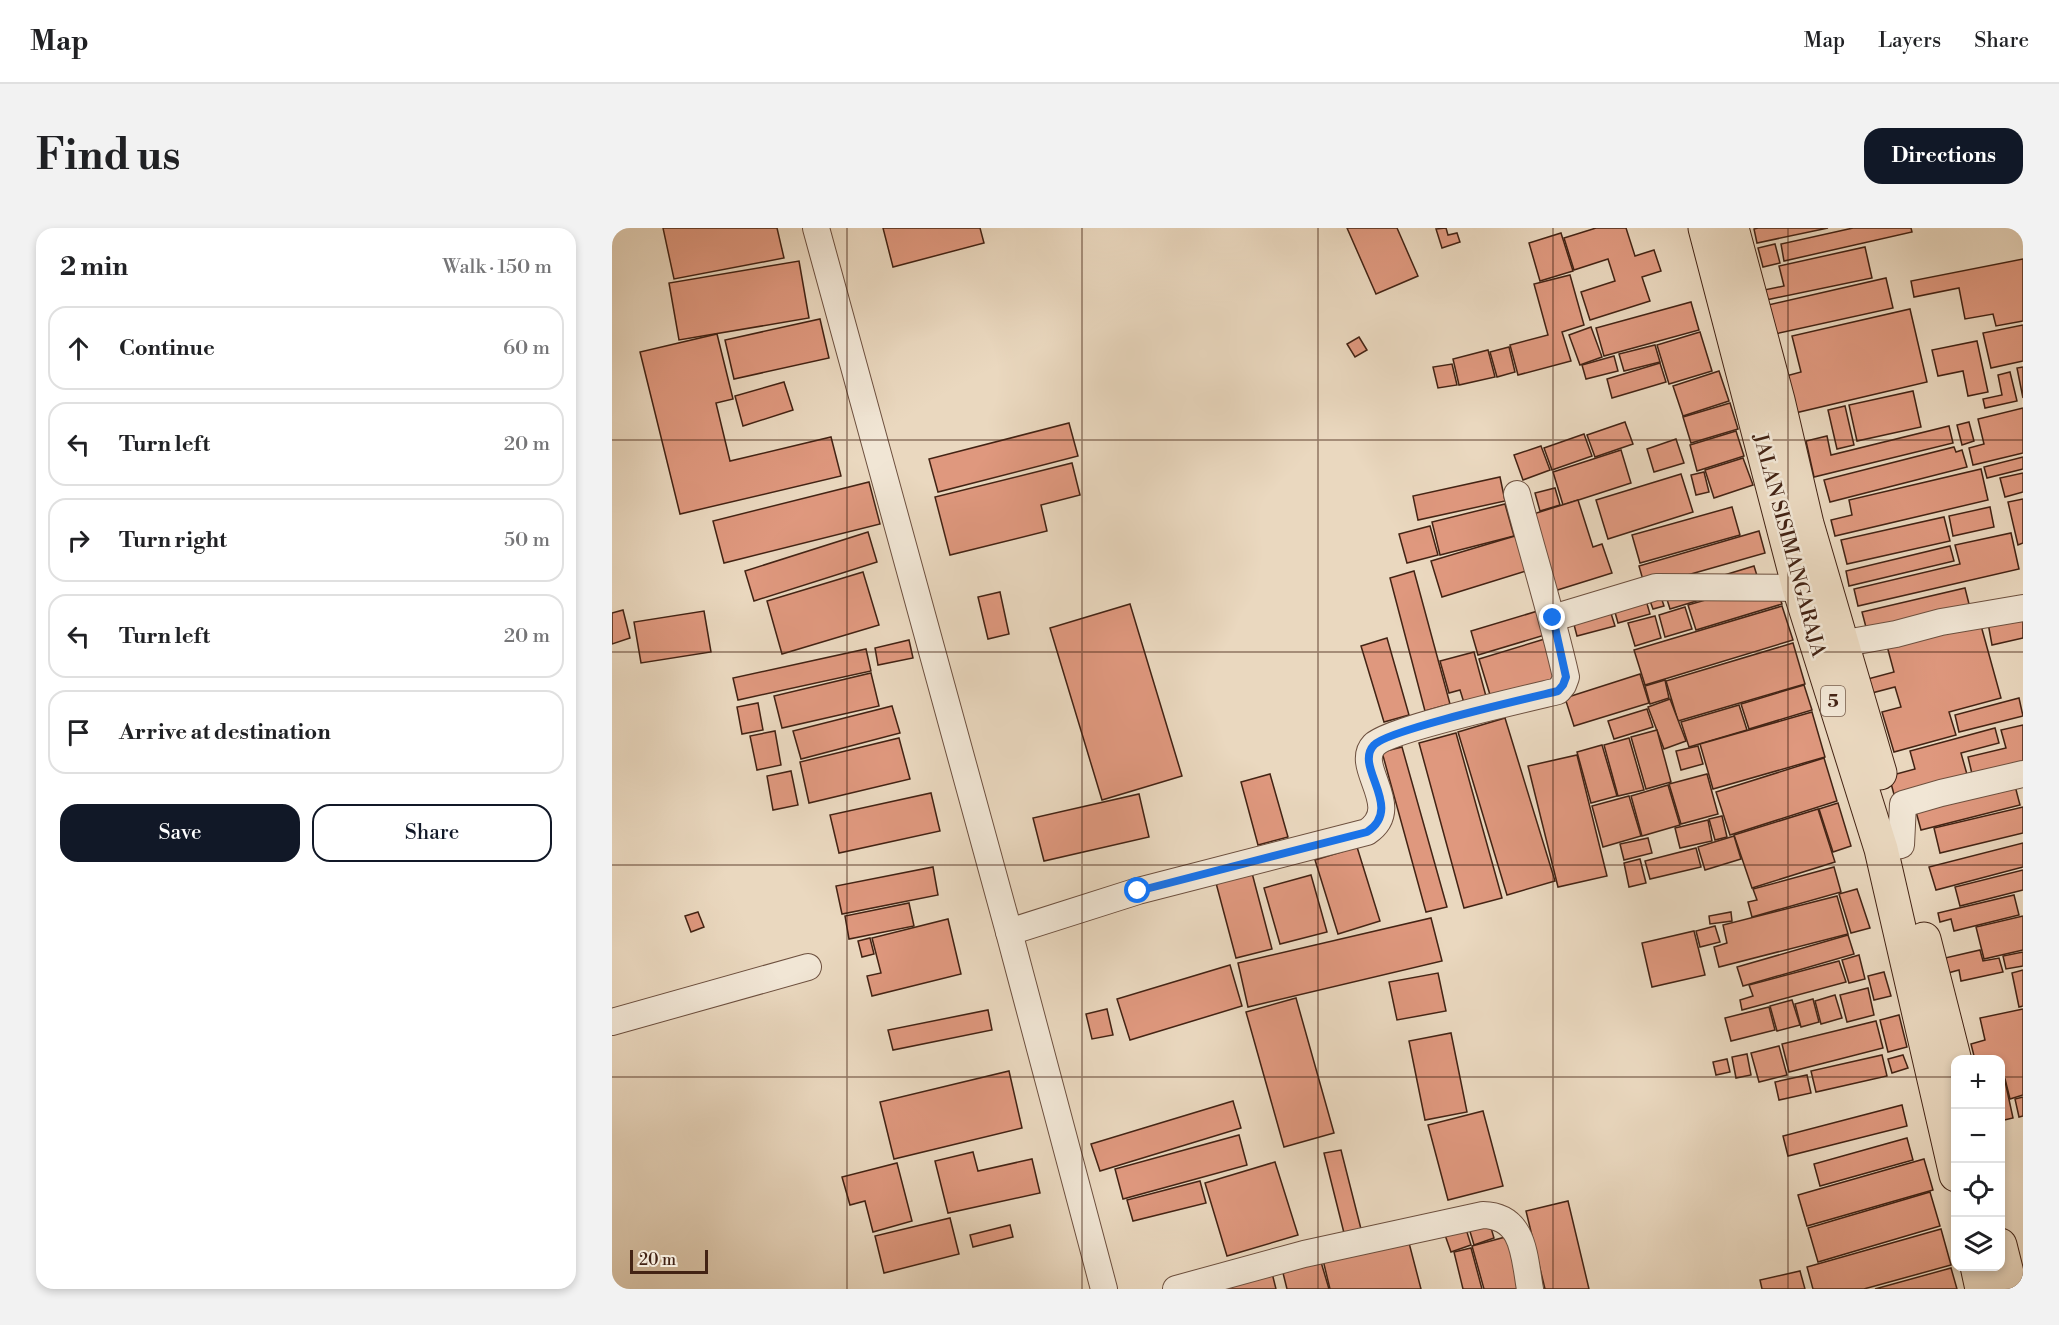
<!DOCTYPE html>
<html lang="en">
<head>
<meta charset="utf-8">
<style>
  :root { --surface:#fff; --page:#f2f2f2; --text:#202124; --muted:#757577; --line:#e0e0e0; --accent:#111827 }
  body { margin:0; font-family:"Libre Bodoni",serif; background:var(--page); color:var(--text) }
  .controls { position:absolute; right:18px; bottom:18px; display:grid; overflow:hidden; border-radius:12px; box-shadow:0 3px 9px #0003 }
  .controls button { width:54px; height:54px; display:grid; place-items:center; padding:0; border:0; border-bottom:2px solid var(--line); background:var(--surface); color:var(--text); font:30px sans-serif }
  .scale { position:absolute; left:18px; bottom:15px; width:78px; box-sizing:border-box; padding-left:6px; border:3px solid #432314; border-top:0; font-size:16px; line-height:21px; white-space:nowrap; color:#432314; -webkit-text-stroke:4px #f1e6d5; paint-order:stroke }
  .stop { position:absolute; width:18px; height:18px; margin:-14px; border:4px solid #1a73e8; border-radius:50%; background:#fff }
  .stop.end { background:#1a73e8; border-color:#fff; box-shadow:0 2px 6px #0008 }
  .list { margin:0; padding:0; list-style:none }
  h2 { display:flex; justify-content:space-between; align-items:center; height:78px; margin:0; padding:0 24px; font-size:26px }
  h2 small { font-size:20px; font-weight:400; color:var(--muted) }
  .list li { display:grid; grid-template-columns:39px 1fr auto; gap:18px; align-items:center; box-sizing:border-box; height:84px; margin:0 12px 12px; padding:0 12px; border:2px solid var(--line); border-radius:18px }
  .list b { display:block; font-size:22px; white-space:nowrap }
  .list em { font-size:20px; font-style:normal; color:var(--muted) }
  .actions { display:flex; gap:12px; padding:18px 24px }
  .actions a { flex:1; padding:14px 0; border:2px solid var(--accent); border-radius:18px; text-align:center; font-size:21px; color:var(--accent) }
  .actions .main { background:var(--accent); color:#fff }
  .icon { flex:none; width:33px; height:33px; fill:none; stroke:currentColor; stroke-width:2; stroke-linecap:round; stroke-linejoin:round }
  .map { position:relative; flex:none; width:1411px; height:1061px; overflow:hidden; border-radius:18px }
  header { display:flex; align-items:center; gap:36px; box-sizing:border-box; height:84px; padding:0 30px; background:var(--surface); border-bottom:2px solid var(--line) }
  header strong { font-size:28px }
  nav { display:flex; gap:33px; margin-inline-start:auto; font-size:21px }
  .intro { display:flex; align-items:center; justify-content:space-between; box-sizing:border-box; height:144px; padding:0 36px }
  h1 { margin:0; font-size:42px }
  .button { padding:15px 27px; border-radius:18px; background:var(--accent); color:#fff; font-size:21px; font-weight:700 }
  main { display:flex; gap:36px; padding:0 36px }
  aside { flex:1; background:var(--surface); border-radius:18px; box-shadow:0 3px 9px #0003 }
  .map>svg:first-child { display:block }
  .building { fill:#df987e; stroke:#432314; stroke-width:1.5 }
  .lines { fill:none; stroke-linecap:round; stroke-linejoin:round }
  .minor-casing { stroke:#6d503f; stroke-width:28 }
  .highway-casing { stroke:#432314; stroke-width:35 }
  .minor { stroke:#f1e6d5; stroke-width:26 }
  .highway { stroke:#ead8bf; stroke-width:33 }
  .route { stroke:#1a73e8; stroke-width:8 }
  .grid { fill:none; stroke:#432314; stroke-width:1.5; stroke-opacity:0.55 }
  .labels { text-anchor:middle; stroke-width:5; stroke-linejoin:round; paint-order:stroke }
  .shield { fill:#f1e6d5; stroke:#775e4e; stroke-width:1.5 }
  .shield-label { font-size:18px; font-weight:bold; fill:#432314 }
  .street-label { font-size:20px; fill:#432314; stroke:#f1e6d5 }
</style>
</head>
<body>
<header>
<strong>Map</strong>
<nav><a>Map</a><a>Layers</a><a>Share</a></nav>
</header>
<div class="intro"><h1>Find us</h1><a class="button">Directions</a></div>
<main>
<aside>
<h2>2 min<small>Walk · 150 m</small></h2>
<ul class="list">
<li><svg class="icon" aria-label="ahead" viewBox="0 0 24 24"><path d="M12 20V5M6 11l6-6 6 6"/></svg><div><b>Continue</b></div><em>60 m</em></li>
<li><svg class="icon" aria-label="left" viewBox="0 0 24 24"><path d="M17 20v-9H6M10 6l-5 5 5 5"/></svg><div><b>Turn left</b></div><em>20 m</em></li>
<li><svg class="icon" aria-label="right" viewBox="0 0 24 24"><path d="M7 20v-9h11M14 6l5 5-5 5"/></svg><div><b>Turn right</b></div><em>50 m</em></li>
<li><svg class="icon" aria-label="left" viewBox="0 0 24 24"><path d="M17 20v-9H6M10 6l-5 5 5 5"/></svg><div><b>Turn left</b></div><em>20 m</em></li>
<li><svg class="icon" aria-label="arrive" viewBox="0 0 24 24"><path d="M6 21V4h12l-3 4 3 4H6"/></svg><div><b>Arrive at destination</b></div></li>
</ul>
<div class="actions"><a class="main">Save</a><a>Share</a></div>
</aside>
<div class="map">
<svg width="1411" height="1061" viewBox="0 0 1411 1061">
  <rect width="100%" height="100%" fill="#ead8bf"/>
  <filter id="stains"><feTurbulence type="fractalNoise" baseFrequency=".00333" numOctaves="4"/><feColorMatrix values="0 0 0 0 .2 0 0 0 0 .09 0 0 0 0 .02 0 0 0 .5 -.17"/></filter>
  <radialGradient id="worn" r=".72"><stop offset=".6" stop-color="#630" stop-opacity="0"/><stop offset="1" stop-color="#630" stop-opacity=".3"/></radialGradient>
  <g class="building">
    <path d="M51,0H165L172,30L62,51Z"/>
    <path d="M271,0H368L372,15L281,39Z"/>
    <path d="M735,0H785L806,48L764,66Z"/>
    <path d="M834,0L836,7L845,5L848,14L830,20L824,1Z"/>
    <path d="M984,0H1014L1023,28L1042,22L1049,43L1030,49L1038,73L978,92L969,64L1003,53L996,31L962,42L952,10Z"/>
    <path d="M1146,0H1216L1145,15L1142,1Z"/>
    <path d="M1241,0H1299L1300,4L1172,33L1169,16Z"/>
    <path d="M949,5L961,43L928,53L917,15Z"/>
    <path d="M1163,16L1168,35L1151,39L1146,20Z"/>
    <path d="M1253,19L1260,50L1154,72L1152,62L1172,58L1167,38Z"/>
    <path d="M1411,31V93L1384,98L1381,86L1353,91L1347,60L1302,69L1299,53Z"/>
    <path d="M187,33L197,90L67,112L57,55Z"/>
    <path d="M958,47L972,97L950,104L959,133L906,147L898,117L936,107L922,56Z"/>
    <path d="M1274,50L1281,80L1163,106L1156,77Z"/>
    <path d="M1079,74L1087,102L992,128L984,100Z"/>
    <path d="M1298,81L1315,154L1183,185L1174,148L1189,144L1180,108Z"/>
    <path d="M208,91L217,130L122,151L113,112Z"/>
    <path d="M1411,97V133L1379,140L1371,105Z"/>
    <path d="M979,99L990,129L968,137L957,107Z"/>
    <path d="M1088,104L1100,143L1057,156L1045,117Z"/>
    <path d="M105,106L121,171L104,175L118,233L219,209L229,248L68,286L28,124Z"/>
    <path d="M747,109L755,122L743,129L735,116Z"/>
    <path d="M1365,113L1376,164L1356,168L1351,143L1326,148L1320,122Z"/>
    <path d="M1043,117L1048,134L1012,143L1007,126Z"/>
    <path d="M897,119L903,144L885,149L878,124Z"/>
    <path d="M876,122L883,149L847,157L841,131Z"/>
    <path d="M1002,128L1006,143L974,151L970,137Z"/>
    <path d="M1048,135L1054,154L1000,170L995,151Z"/>
    <path d="M840,136L845,157L826,160L821,139Z"/>
    <path d="M1411,139V170L1405,140Z"/>
    <path d="M1107,143L1117,173L1071,188L1061,158Z"/>
    <path d="M1398,144L1405,173L1373,180L1371,171L1390,167L1386,147Z"/>
    <path d="M172,154L181,182L131,198L123,168Z"/>
    <path d="M1301,163L1309,199L1245,213L1237,177Z"/>
    <path d="M1118,175L1126,201L1079,215L1071,189Z"/>
    <path d="M1233,178L1242,217L1225,221L1216,182Z"/>
    <path d="M1411,180V225L1361,237L1357,220L1372,216L1366,191Z"/>
    <path d="M1013,194L1021,216L983,229L975,207Z"/>
    <path d="M1357,194L1362,213L1350,217L1345,197Z"/>
    <path d="M457,195L466,228L326,264L317,231Z"/>
    <path d="M1337,198L1341,215L1202,249L1194,213L1215,208L1219,227Z"/>
    <path d="M1124,203L1132,228L1085,243L1078,217Z"/>
    <path d="M972,206L980,228L940,242L932,220Z"/>
    <path d="M1064,211L1072,235L1042,244L1035,221Z"/>
    <path d="M929,218L938,242L911,252L902,227Z"/>
    <path d="M1342,219L1344,224L1350,222L1355,239L1218,274L1212,252Z"/>
    <path d="M1009,222L1019,255L951,277L941,244Z"/>
    <path d="M1411,229V241L1375,250L1372,239Z"/>
    <path d="M1131,230L1141,257L1102,270L1093,242Z"/>
    <path d="M460,235L468,267L429,277L435,303L338,327L323,269Z"/>
    <path d="M1369,241L1376,272L1223,308L1219,292L1240,287L1237,272Z"/>
    <path d="M1092,244L1097,264L1084,267L1079,247Z"/>
    <path d="M1411,245V264L1393,269L1388,250Z"/>
    <path d="M1069,246L1081,284L996,311L984,272Z"/>
    <path d="M888,249L893,273L806,292L801,268Z"/>
    <path d="M257,254L268,296L112,335L101,293Z"/>
    <path d="M943,260L948,277L928,283L923,265Z"/>
    <path d="M1411,271V315L1406,317L1396,274Z"/>
    <path d="M966,272L981,319L990,316L1000,345L939,364L915,288Z"/>
    <path d="M893,276L902,308L828,327L820,294Z"/>
    <path d="M1120,279L1128,307L1028,335L1020,307Z"/>
    <path d="M1378,279L1382,299L1341,308L1337,288Z"/>
    <path d="M1332,289L1338,313L1235,336L1229,312Z"/>
    <path d="M818,298L826,327L795,335L787,306Z"/>
    <path d="M1147,303L1153,325L1033,359L1027,338Z"/>
    <path d="M256,304L265,334L142,373L133,343Z"/>
    <path d="M1399,305L1407,341L1246,378L1242,361L1348,336L1343,317Z"/>
    <path d="M903,308L914,343L830,369L819,333Z"/>
    <path d="M1338,318L1342,333L1237,358L1234,343Z"/>
    <path d="M1142,338L1147,354L1058,381L1053,365Z"/>
    <path d="M802,343L838,476L813,483L778,350Z"/>
    <path d="M251,344L267,397L170,426L155,373Z"/>
    <path d="M1142,358L1164,359L1170,376L1084,402L1076,377Z"/>
    <path d="M1353,360L1358,380L1255,403L1250,384Z"/>
    <path d="M388,364L397,406L376,411L366,369Z"/>
    <path d="M1048,366L1052,378L1041,381L1037,370Z"/>
    <path d="M1033,369L1038,386L1006,395L1001,377Z"/>
    <path d="M518,376L570,548L490,572L438,400Z"/>
    <path d="M1170,378L1181,412L1033,457L1022,422Z"/>
    <path d="M997,379L1003,398L965,408L960,389Z"/>
    <path d="M1073,379L1080,401L1053,409L1047,387Z"/>
    <path d="M11,382L18,410L0,416V385Z"/>
    <path d="M929,382L936,406L866,427L859,403Z"/>
    <path d="M92,383L99,424L29,435L22,394Z"/>
    <path d="M1411,387V410L1380,417L1376,395Z"/>
    <path d="M1043,388L1049,410L1023,418L1016,395Z"/>
    <path d="M1368,394L1389,470L1337,484L1344,507L1282,524L1270,484L1289,479L1283,459L1256,466L1252,452L1282,444L1275,418Z"/>
    <path d="M775,410L797,487L772,494L749,418Z"/>
    <path d="M936,410L948,449L879,470L867,431Z"/>
    <path d="M297,412L301,430L266,437L263,420Z"/>
    <path d="M1181,415L1193,456L1066,493L1054,453Z"/>
    <path d="M254,421L259,443L126,472L121,450Z"/>
    <path d="M862,424L875,472L853,478L848,462L837,465L828,433Z"/>
    <path d="M259,445L267,478L170,500L162,468Z"/>
    <path d="M1028,446L1037,475L962,498L953,470Z"/>
    <path d="M1053,452L1057,470L1038,476L1033,458Z"/>
    <path d="M1192,457L1200,482L1137,501L1129,476Z"/>
    <path d="M1407,470L1411,488L1347,504L1343,487Z"/>
    <path d="M1058,471L1074,513L1052,521L1036,479Z"/>
    <path d="M146,475L151,502L130,506L125,479Z"/>
    <path d="M1127,477L1135,502L1077,519L1069,494Z"/>
    <path d="M280,478L288,505L189,531L181,503Z"/>
    <path d="M1035,481L1041,499L1002,511L996,493Z"/>
    <path d="M1200,484L1213,529L1101,561L1088,516Z"/>
    <path d="M893,490L943,653L895,667L846,504Z"/>
    <path d="M1411,497V539L1361,550L1356,529L1394,520L1389,502Z"/>
    <path d="M1383,500L1387,515L1349,525L1356,550L1283,570L1277,548L1303,541L1298,523Z"/>
    <path d="M1045,502L1059,554L1034,561L1019,509Z"/>
    <path d="M163,503L169,537L145,542L138,508Z"/>
    <path d="M844,505L890,670L852,680L807,515Z"/>
    <path d="M287,510L298,551L197,575L188,534Z"/>
    <path d="M1017,510L1032,562L1006,568L992,517Z"/>
    <path d="M990,517L1005,568L979,575L965,524Z"/>
    <path d="M1086,518L1091,536L1069,542L1064,523Z"/>
    <path d="M790,519L835,679L814,684L770,524Z"/>
    <path d="M965,527L995,648L946,659L916,538Z"/>
    <path d="M1212,530L1225,573L1118,607L1104,564Z"/>
    <path d="M179,543L186,577L161,582L155,548Z"/>
    <path d="M658,546L676,609L646,617L629,554Z"/>
    <path d="M1095,546L1106,586L1069,596L1057,556Z"/>
    <path d="M1402,554L1408,577L1309,602L1303,580Z"/>
    <path d="M1056,557L1068,597L1030,608L1019,568Z"/>
    <path d="M319,565L328,603L227,625L218,587Z"/>
    <path d="M527,566L537,609L432,633L421,590Z"/>
    <path d="M1017,568L1029,608L991,619L980,578Z"/>
    <path d="M1226,575L1239,618L1221,624L1207,581Z"/>
    <path d="M1411,579V605L1328,625L1322,600Z"/>
    <path d="M1206,581L1223,634L1140,660L1122,607Z"/>
    <path d="M1110,588L1115,609L1103,612L1097,591Z"/>
    <path d="M1096,592L1100,613L1068,620L1063,600Z"/>
    <path d="M1122,608L1129,631L1093,642L1086,619Z"/>
    <path d="M1036,610L1040,625L1012,632L1008,616Z"/>
    <path d="M1411,615V639L1324,662L1317,639Z"/>
    <path d="M745,619L768,693L726,706L703,632Z"/>
    <path d="M1084,620L1089,639L1038,651L1033,633Z"/>
    <path d="M1028,631L1034,655L1017,659L1012,635Z"/>
    <path d="M321,639L326,667L230,686L224,658Z"/>
    <path d="M1222,639L1229,664L1140,689L1136,674L1145,672L1141,661Z"/>
    <path d="M1411,642V662L1348,678L1343,659Z"/>
    <path d="M640,645L660,721L624,730L604,655Z"/>
    <path d="M699,647L715,704L668,716L652,660Z"/>
    <path d="M1245,661L1258,700L1239,705L1227,666Z"/>
    <path d="M1402,667L1407,687L1342,703L1339,691L1328,694L1326,685Z"/>
    <path d="M1225,668L1236,706L1107,739L1102,719L1115,715L1111,697Z"/>
    <path d="M297,675L302,698L237,711L233,688Z"/>
    <path d="M86,684L92,699L79,704L73,688Z"/>
    <path d="M1119,684L1120,693L1098,696L1097,688Z"/>
    <path d="M1411,688V722L1372,731L1364,699Z"/>
    <path d="M819,690L830,733L636,779L626,735Z"/>
    <path d="M336,691L349,746L260,768L255,748L269,745L260,710Z"/>
    <path d="M1103,698L1108,714L1088,719L1084,703Z"/>
    <path d="M1082,703L1093,747L1040,759L1030,715Z"/>
    <path d="M1236,707L1242,726L1131,758L1125,739Z"/>
    <path d="M258,710L262,726L250,729L246,713Z"/>
    <path d="M1368,722L1371,733L1387,730L1391,744L1349,753L1347,742L1336,745L1333,730Z"/>
    <path d="M1411,724V738L1394,741L1391,728Z"/>
    <path d="M1247,727L1253,751L1237,755L1230,732Z"/>
    <path d="M1227,733L1234,754L1130,782L1128,772L1141,768L1137,757Z"/>
    <path d="M618,737L630,778L518,812L505,771Z"/>
    <path d="M1411,742V778L1407,779L1400,745Z"/>
    <path d="M1272,744L1279,768L1262,772L1256,748Z"/>
    <path d="M826,745L834,783L785,792L777,754Z"/>
    <path d="M1256,760L1262,787L1235,794L1228,767Z"/>
    <path d="M1223,767L1230,790L1209,796L1203,773Z"/>
    <path d="M684,770L722,905L672,919L634,784Z"/>
    <path d="M1201,771L1207,794L1189,799L1183,776Z"/>
    <path d="M1180,772L1188,797L1165,803L1158,778Z"/>
    <path d="M1157,779L1163,802L1119,813L1113,790Z"/>
    <path d="M495,781L501,807L480,811L474,786Z"/>
    <path d="M1411,781V867L1398,871L1393,851L1388,852V832H1363L1359,816L1373,812L1368,790Z"/>
    <path d="M376,782L380,802L281,822L276,802Z"/>
    <path d="M1287,787L1295,819L1276,824L1268,792Z"/>
    <path d="M1264,793L1271,820L1177,844L1170,816Z"/>
    <path d="M839,805L855,884L813,892L797,813Z"/>
    <path d="M1167,818L1175,847L1147,854L1139,825Z"/>
    <path d="M1135,826L1139,847L1124,850L1120,829Z"/>
    <path d="M1270,827L1275,848L1204,864L1199,843Z"/>
    <path d="M1291,827L1296,840L1280,845L1276,831Z"/>
    <path d="M1115,831L1118,844L1104,847L1101,834Z"/>
    <path d="M397,843L410,900L282,931L268,874Z"/>
    <path d="M1195,847L1199,865L1167,872L1163,854Z"/>
    <path d="M1393,853L1401,890L1388,893V854Z"/>
    <path d="M1411,869V888L1407,889L1403,871Z"/>
    <path d="M621,873L629,900L488,943L479,916Z"/>
    <path d="M1290,877L1295,898L1176,928L1171,908Z"/>
    <path d="M871,883L891,958L836,972L816,897Z"/>
    <path d="M627,907L635,937L511,971L503,941Z"/>
    <path d="M1295,910L1301,932L1208,958L1202,936Z"/>
    <path d="M729,922L749,1001L732,1005L712,925Z"/>
    <path d="M361,924L366,943L420,931L428,965L336,985L323,933Z"/>
    <path d="M1312,931L1321,962L1195,998L1186,967Z"/>
    <path d="M663,934L686,1007L615,1028L593,955Z"/>
    <path d="M285,935L300,993L261,1004L253,973L238,977L230,949Z"/>
    <path d="M588,953L594,975L521,993L515,972Z"/>
    <path d="M1318,964L1328,998L1206,1034L1196,1000Z"/>
    <path d="M956,973L977,1061H933L914,983Z"/>
    <path d="M338,990L347,1026L272,1045L263,1008Z"/>
    <path d="M877,993L882,1010L862,1017L857,1000Z"/>
    <path d="M398,997L401,1009L361,1019L358,1007Z"/>
    <path d="M854,1001L859,1017L839,1024L833,1007Z"/>
    <path d="M1329,1001L1339,1037L1252,1061H1201L1195,1039Z"/>
    <path d="M897,1008L912,1061H872L860,1018Z"/>
    <path d="M796,1011L809,1061H718L711,1032Z"/>
    <path d="M859,1020L870,1061H851L842,1024Z"/>
    <path d="M709,1034L717,1061H675L671,1045Z"/>
    <path d="M1339,1040L1345,1061H1263Z"/>
    <path d="M1188,1043L1193,1061H1150L1148,1052Z"/>
    <path d="M660,1045L664,1061H606Z"/>
  </g>
  <g class="lines">
    <g class="minor-casing">
      <g id="minor">
        <path d="M204,0L397,704L492,1061"/>
        <path d="M941,390L1044,359L1187,360"/>
        <path d="M1232,429L1228,416L1284,406L1329,394L1411,380"/>
        <path d="M1269,621L1289,617L1291,576L1329,565L1411,546"/>
        <path d="M397,704L526,663L755,604C793,579 741,539 762,517C775,502 917,470 946,463L951,457L954,449C940,387 921,327 905,266"/>
        <path d="M0,794L196,739"/>
        <path d="M564,1061L692,1026L871,987C913,988 912,1029 918,1061"/>
      </g>
    </g>
    <g class="highway-casing">
      <g id="highway">
        <path d="M1093,0L1187,360L1269,621L1344,947"/>
        <path d="M1120,0L1166,172L1195,296L1268,545"/>
        <path d="M1312,711L1344,837"/>
        <path d="M1388,1017L1399,1061"/>
        <path d="M1365,1038L1370,1061"/>
      </g>
    </g>
    <use href="#minor" class="minor"/>
    <use href="#highway" class="highway"/>
  </g>
  <g class="lines">
    <path class="route" d="M526,663L755,604C793,579 741,539 762,517C775,502 917,470 946,463L951,457L954,449L941,390"/>
  </g>
  <path class="grid" d="M235,0V1061M470,0V1061M706,0V1061M941,0V1061M1176,0V1061M0,212H1411M0,424H1411M0,637H1411M0,849H1344M1388,849H1411"/>
  <g class="labels">
    <rect class="shield" x="1209" y="458" width="24" height="30" rx="4.5"/>
    <g class="shield-label">
      <text x="1221" y="479">5</text>
    </g>
    <g class="street-label">
      <text transform="translate(1178 317) rotate(75)" y="7">JALAN SISIMANGARAJA</text>
    </g>
  </g>
  <rect width="100%" height="100%" filter="url(#stains)"/>
  <rect width="100%" height="100%" fill="url(#worn)"/>
</svg>
<div class="controls">
<button>+</button>
<button>−</button>
<button><svg class="icon" aria-label="locate" viewBox="0 0 24 24"><circle cx="12" cy="12" r="6"/><path d="M12 2v4M12 18v4M2 12h4M18 12h4"/></svg></button>
<button><svg class="icon" aria-label="layers" viewBox="0 0 24 24"><path d="M12 4l9 5-9 5-9-5zM3 14l9 5 9-5"/></svg></button>
</div>
<div class="scale">20 m</div>
<div class="stop" style="left:526px;top:663px"></div>
<div class="stop end" style="left:941px;top:390px"></div>
</div>
</main>
</body>
</html>
